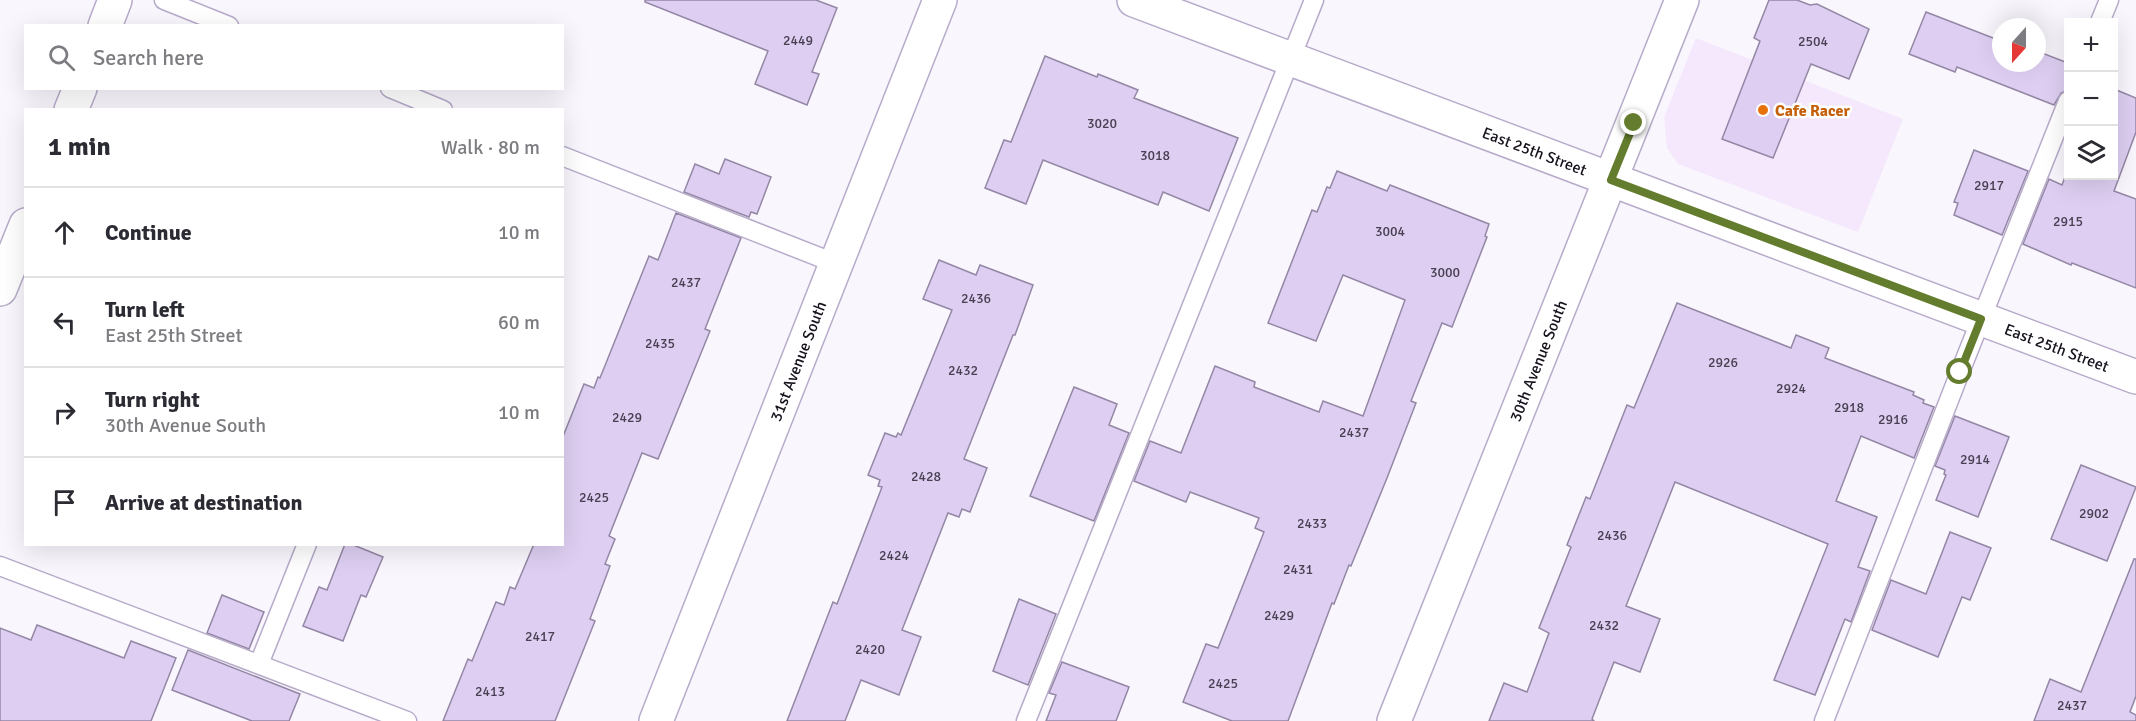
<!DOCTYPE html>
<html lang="en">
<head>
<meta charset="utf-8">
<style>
  :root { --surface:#fff; --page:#f2f2f3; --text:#2b2b33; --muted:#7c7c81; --line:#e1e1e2 }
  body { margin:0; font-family:Signika,sans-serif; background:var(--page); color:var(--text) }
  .controls { position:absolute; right:18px; top:18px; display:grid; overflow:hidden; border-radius:0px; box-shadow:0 6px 24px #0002 }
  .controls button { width:54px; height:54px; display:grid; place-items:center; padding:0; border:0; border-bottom:2px solid var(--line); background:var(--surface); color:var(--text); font:30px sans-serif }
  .compass { position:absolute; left:1992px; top:18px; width:54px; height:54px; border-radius:50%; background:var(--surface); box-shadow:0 6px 24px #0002; rotate:201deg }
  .stop { position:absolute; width:18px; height:18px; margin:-14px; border:4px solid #647c2d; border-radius:50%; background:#fff }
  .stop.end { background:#647c2d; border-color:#fff; box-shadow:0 2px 6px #0008 }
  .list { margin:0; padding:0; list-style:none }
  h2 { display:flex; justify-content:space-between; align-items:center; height:78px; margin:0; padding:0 24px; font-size:26px }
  h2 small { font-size:20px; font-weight:400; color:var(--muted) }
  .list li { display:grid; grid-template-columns:39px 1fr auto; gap:18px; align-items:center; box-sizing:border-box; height:90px; padding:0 24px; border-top:2px solid var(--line) }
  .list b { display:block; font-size:22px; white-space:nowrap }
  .list p { margin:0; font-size:20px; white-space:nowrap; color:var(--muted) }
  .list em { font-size:20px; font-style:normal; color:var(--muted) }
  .icon { flex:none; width:33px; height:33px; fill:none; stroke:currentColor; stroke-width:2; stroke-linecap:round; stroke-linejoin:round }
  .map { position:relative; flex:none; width:2136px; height:721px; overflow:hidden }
  .search { position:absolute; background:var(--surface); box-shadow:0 6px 24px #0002; left:24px; top:24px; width:540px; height:66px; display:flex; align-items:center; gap:15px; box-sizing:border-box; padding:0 21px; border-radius:0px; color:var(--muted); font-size:22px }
  .panel { position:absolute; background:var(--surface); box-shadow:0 6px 24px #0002; left:24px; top:108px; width:540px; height:438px; border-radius:0px }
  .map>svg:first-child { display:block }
  .commercial { fill:#f5e8fd }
  .building { fill:#decff2; stroke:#9487a5; stroke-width:1.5 }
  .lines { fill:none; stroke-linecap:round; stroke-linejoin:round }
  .lane-casing { stroke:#b8abca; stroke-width:21 }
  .street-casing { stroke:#b8abca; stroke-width:36 }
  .secondary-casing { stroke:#b8abca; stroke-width:36 }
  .lane { stroke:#fff; stroke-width:18 }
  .street { stroke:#fff; stroke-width:33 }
  .secondary { stroke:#fff; stroke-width:33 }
  .route { stroke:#647c2d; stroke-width:8 }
  .food-dot { fill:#e8710a; stroke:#fff; stroke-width:2 }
  .labels { text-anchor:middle; stroke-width:5; stroke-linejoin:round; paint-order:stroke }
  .number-label { font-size:14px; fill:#484052 }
  .food-label { font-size:16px; font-weight:bold; fill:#c56008; stroke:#fff; text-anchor:start }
  .street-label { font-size:16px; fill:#16111c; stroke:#fff }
</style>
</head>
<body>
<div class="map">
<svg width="2136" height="721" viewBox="0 0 2136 721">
  <rect width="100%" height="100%" fill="#f9f6fd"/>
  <path class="commercial" d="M1696,38L1903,119L1858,232L1678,164L1667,148L1664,117Z"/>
  <g class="building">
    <path d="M645,0H816L837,8L812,72L819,74L807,105L755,84L768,51L645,2Z"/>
    <path d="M1769,0H1797L1810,5L1817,4L1869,29L1849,79L1811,64L1773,158L1722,139L1760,41L1754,38Z"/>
    <path d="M1926,12L2001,41V63H2037V51L2068,63V90L2061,93L2054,105L1957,67L1955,72L1909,54Z"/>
    <path d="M1045,56L1097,77L1098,74L1138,90L1134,98L1238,138L1209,211L1163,192L1158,205L1043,160L1026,204L985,188L1004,140L1011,142Z"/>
    <path d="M2114,89L2136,98V132L2114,191L2136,199V288L2072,263L2071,265L2023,244L2049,179L2062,185L2068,169V176H2114Z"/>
    <path d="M1974,150L2028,171L2002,235L1954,215L1958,203L1954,202Z"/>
    <path d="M725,159L771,177L757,214L751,212L749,217L684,192L695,164L719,174Z"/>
    <path d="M1337,171L1387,191L1390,185L1489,224L1485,236L1487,237L1452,327L1442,323L1411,401L1416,403L1387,478L1351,566L1349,565L1334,604L1332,603L1288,721H1232L1183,702L1206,644L1218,648L1264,532L1255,528L1259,518L1190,492L1186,502L1134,481L1150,441L1181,453L1215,366L1255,382L1254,387L1319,412L1323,401L1363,416L1405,300L1343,275L1316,341L1268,323L1312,210L1317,212L1327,187L1330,188Z"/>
    <path d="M676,213L741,238L705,329L710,331L658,459L642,453L609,536L615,539L605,564L610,566L590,619L595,621L555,721H443L468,659L472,661L496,602L504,605L510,587L515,589L534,544H562V439L584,384L594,388L598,377L600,378L649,256L658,260Z"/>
    <path d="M939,260L976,275L980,265L1033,285L1015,335H1013L964,459L987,468L970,512L962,509L959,517L948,513L902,630L921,637L899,695L861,680L845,721H787L833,602L837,604L882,487L878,486L880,480L868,475L885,433L896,437L898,433L901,435L952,310L923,299Z"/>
    <path d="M1677,303L1791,348L1796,335L1829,348L1825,358L1914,392L1913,395L1924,400L1923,403L1934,407L1914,458L1861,436L1836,501L1877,517L1858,567L1870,571L1851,622L1845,619L1815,695L1774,680L1828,544L1675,482L1626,606L1660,619L1640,672L1614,662L1592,719L1594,721H1489L1504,683L1527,692L1549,633L1539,628L1571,547L1567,545L1586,497L1590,499L1627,405L1634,408Z"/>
    <path d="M1074,387L1117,404L1109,425L1129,433L1094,521L1030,496Z"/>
    <path d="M1955,416L2009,437L1978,517L1936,500L1946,475L1944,474L1945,470L1935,466Z"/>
    <path d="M2081,465L2136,487L2107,561L2051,539Z"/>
    <path d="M1950,532L1991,548L1970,600L1962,597L1938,657L1872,630L1891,580L1926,594Z"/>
    <path d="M345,544H351L383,557L366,597L361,595L343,641L303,626L319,587L327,590Z"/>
    <path d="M2134,559H2136V696L2130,712L2136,715V721H2034L2050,679L2081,692Z"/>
    <path d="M222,595L264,612L249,649L207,633Z"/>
    <path d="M1019,599L1056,614L1028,685L993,671Z"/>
    <path d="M37,625L124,658L131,641L176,658L151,721H0V628L31,640Z"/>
    <path d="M188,650L300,694L289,721H252L172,690Z"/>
    <path d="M1062,662L1129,687L1116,721H1046L1056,695L1049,693Z"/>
  </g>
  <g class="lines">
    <g class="lane-casing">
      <g id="lane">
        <path d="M164,0L229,26"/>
        <path d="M2100,22L2109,0"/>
        <path d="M390,88L443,110"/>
        <path d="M562,156L837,264"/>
        <path d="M0,566L407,721"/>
        <path d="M259,664L307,544"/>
        <path d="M1026,721L1314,0"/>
        <path d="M1824,721L1960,372L2068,101"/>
      </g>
    </g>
    <g class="street-casing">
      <g id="street">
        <path d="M105,26L115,0"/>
        <path d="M71,110L80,88"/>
        <path d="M0,289L26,225"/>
        <path id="s1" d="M1394,721L1682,0"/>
      </g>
    </g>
    <g class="secondary-casing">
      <g id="secondary">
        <path id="s2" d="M1134,0L2136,377"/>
        <path id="s3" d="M656,721L940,0"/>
      </g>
    </g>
    <use href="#lane" class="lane"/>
    <use href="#street" class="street"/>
    <use href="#secondary" class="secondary"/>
  </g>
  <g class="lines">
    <path class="route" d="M1634,123L1611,180L1981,319L1960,372"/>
  </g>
  <circle class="food-dot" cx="1763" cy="110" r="6"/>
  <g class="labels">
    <g class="number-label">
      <text x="798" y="45">2449</text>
      <text x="1813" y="46">2504</text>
      <text x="1102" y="128">3020</text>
      <text x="1155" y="160">3018</text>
      <text x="1989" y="190">2917</text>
      <text x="2068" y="226">2915</text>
      <text x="1390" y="236">3004</text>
      <text x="1445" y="277">3000</text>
      <text x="686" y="287">2437</text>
      <text x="976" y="303">2436</text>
      <text x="660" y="348">2435</text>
      <text x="1723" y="367">2926</text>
      <text x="963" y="375">2432</text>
      <text x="1791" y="393">2924</text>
      <text x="1849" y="412">2918</text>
      <text x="627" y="422">2429</text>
      <text x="1893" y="424">2916</text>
      <text x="1354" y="437">2437</text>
      <text x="1975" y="464">2914</text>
      <text x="926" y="481">2428</text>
      <text x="594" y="502">2425</text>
      <text x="2094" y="518">2902</text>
      <text x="1312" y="528">2433</text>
      <text x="1612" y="540">2436</text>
      <text x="894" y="560">2424</text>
      <text x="1298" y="574">2431</text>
      <text x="1279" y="620">2429</text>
      <text x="1604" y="630">2432</text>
      <text x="540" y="641">2417</text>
      <text x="870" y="654">2420</text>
      <text x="1223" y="688">2425</text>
      <text x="490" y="696">2413</text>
      <text x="2072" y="710">2437</text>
    </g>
    <g class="food-label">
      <text x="1775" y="116">Cafe Racer</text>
    </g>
    <g class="street-label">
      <text dy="6" stroke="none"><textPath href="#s2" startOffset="428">East 25th Street</textPath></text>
      <text dy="6" stroke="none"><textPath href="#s2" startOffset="986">East 25th Street</textPath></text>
      <text dy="6" stroke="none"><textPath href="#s3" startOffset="387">31st Avenue South</textPath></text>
      <text dy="6" stroke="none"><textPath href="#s1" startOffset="388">30th Avenue South</textPath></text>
    </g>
  </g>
</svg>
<div class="controls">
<button>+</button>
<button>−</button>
<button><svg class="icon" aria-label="layers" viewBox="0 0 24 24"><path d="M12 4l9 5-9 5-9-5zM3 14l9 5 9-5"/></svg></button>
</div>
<svg class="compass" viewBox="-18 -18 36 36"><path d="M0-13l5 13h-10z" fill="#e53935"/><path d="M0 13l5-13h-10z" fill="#7c7c81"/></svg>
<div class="stop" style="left:1960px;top:372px"></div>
<div class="stop end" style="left:1634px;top:123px"></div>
<div class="search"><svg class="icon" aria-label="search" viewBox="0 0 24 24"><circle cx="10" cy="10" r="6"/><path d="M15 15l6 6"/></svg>Search here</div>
<section class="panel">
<h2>1 min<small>Walk · 80 m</small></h2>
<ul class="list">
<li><svg class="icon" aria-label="ahead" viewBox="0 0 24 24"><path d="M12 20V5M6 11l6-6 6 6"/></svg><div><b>Continue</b></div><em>10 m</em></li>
<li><svg class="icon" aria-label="left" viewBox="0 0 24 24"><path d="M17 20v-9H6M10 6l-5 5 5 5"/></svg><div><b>Turn left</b><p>East 25th Street</p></div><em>60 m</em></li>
<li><svg class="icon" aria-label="right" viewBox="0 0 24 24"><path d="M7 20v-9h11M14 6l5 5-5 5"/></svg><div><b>Turn right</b><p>30th Avenue South</p></div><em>10 m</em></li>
<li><svg class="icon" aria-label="arrive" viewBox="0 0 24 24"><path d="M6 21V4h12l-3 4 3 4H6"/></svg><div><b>Arrive at destination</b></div></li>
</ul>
</section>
</div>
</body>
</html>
